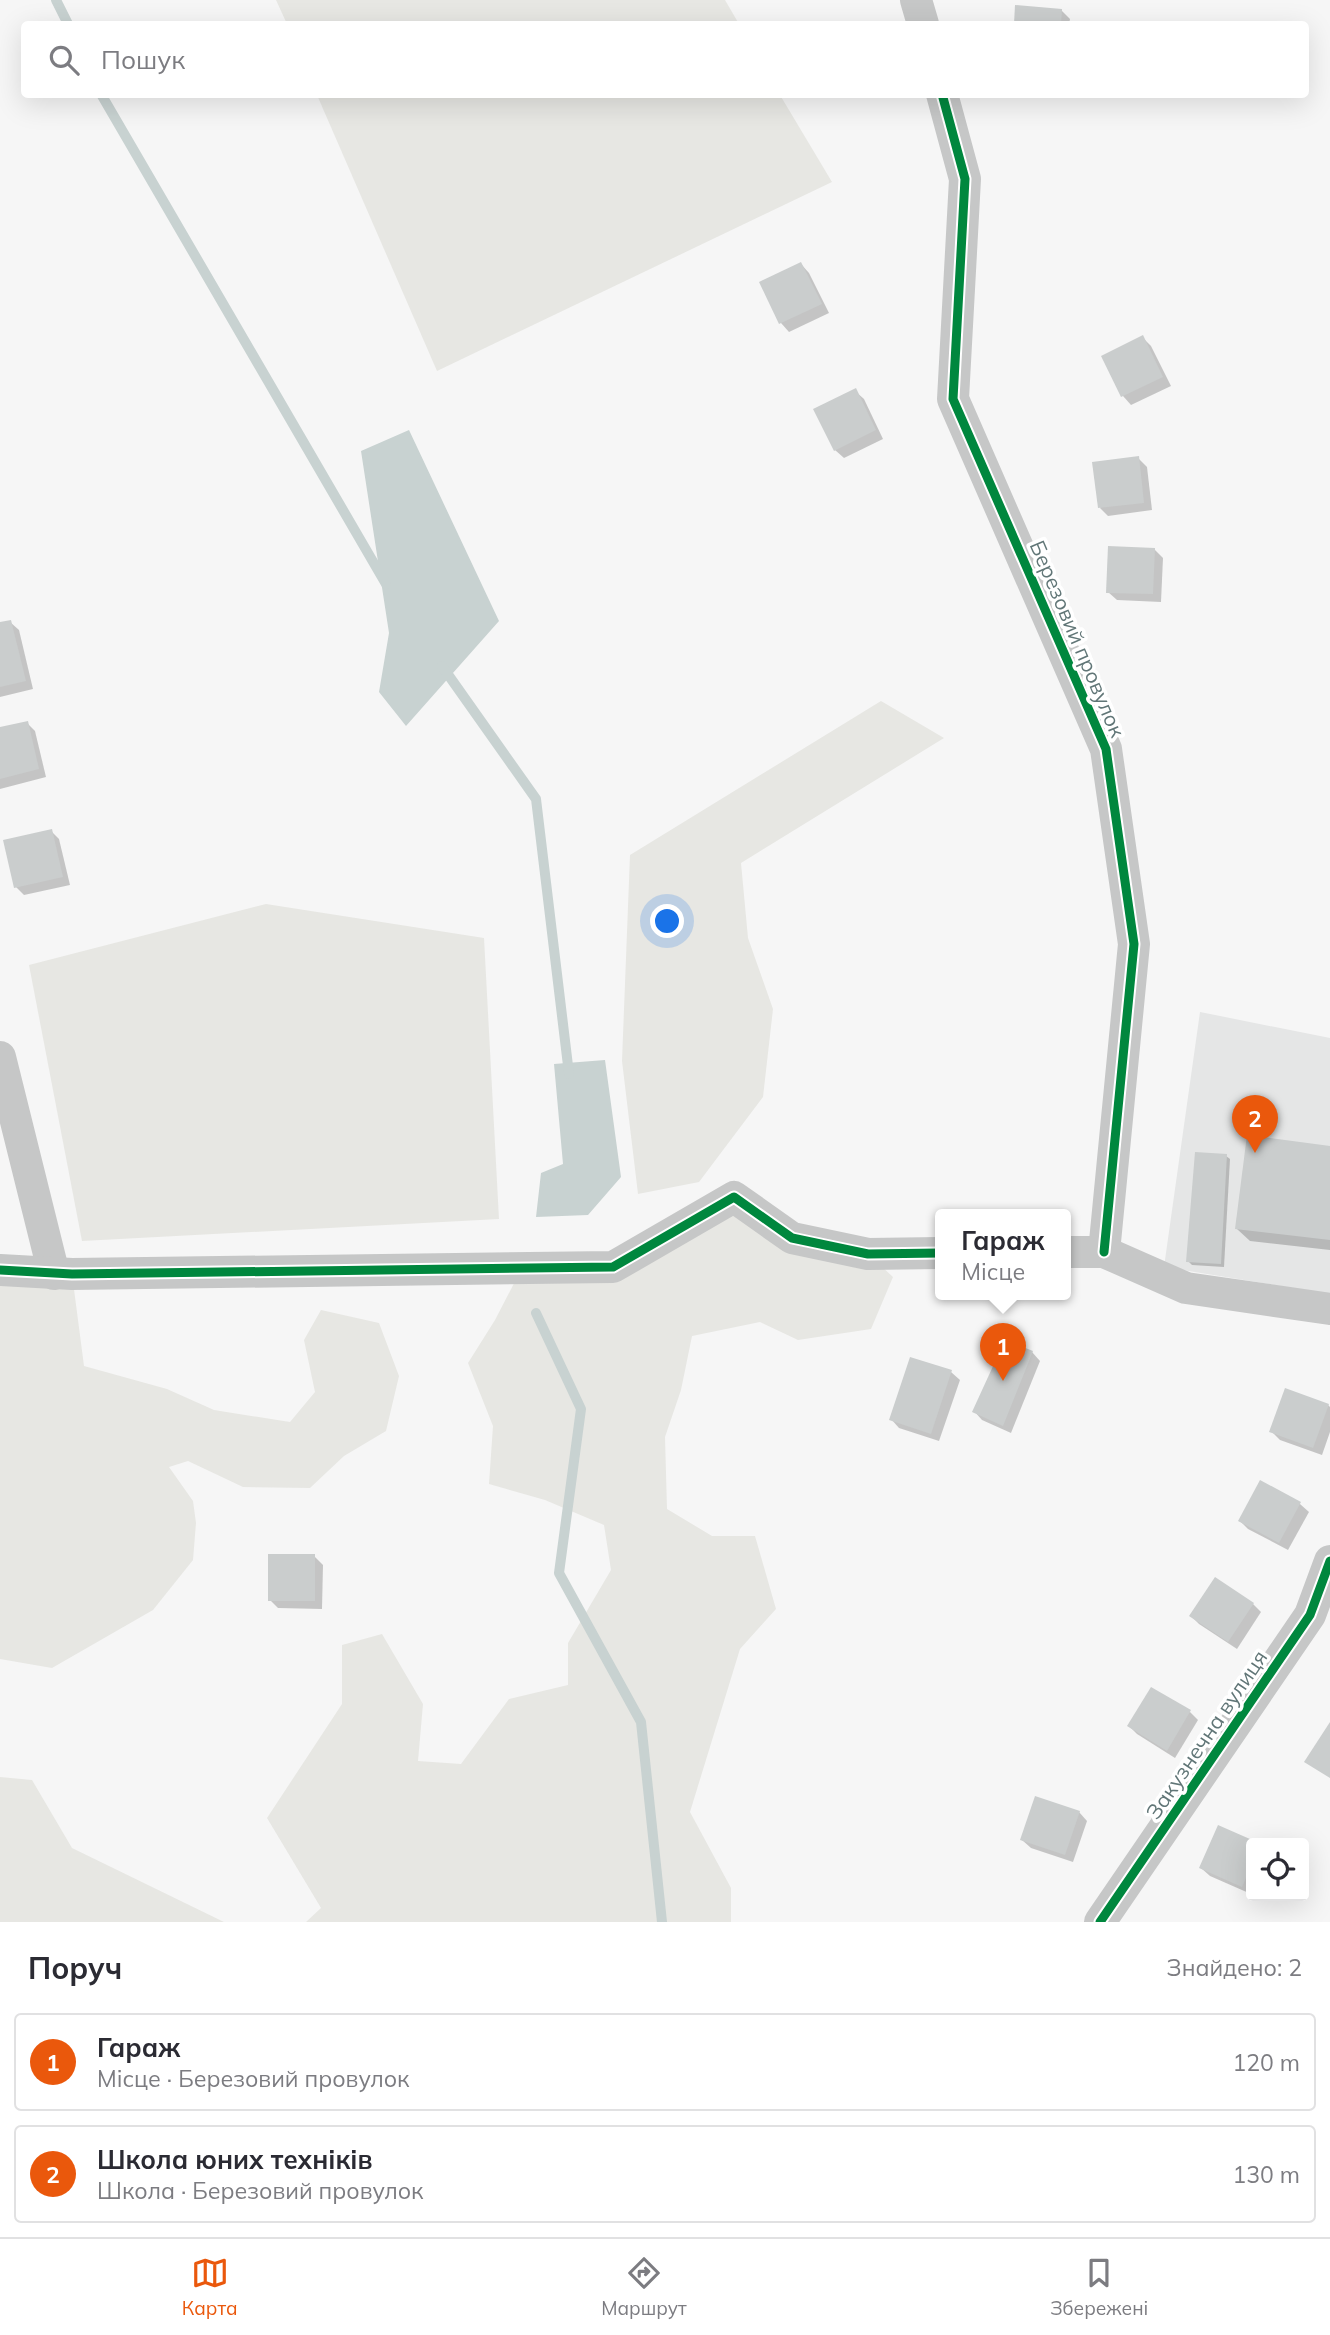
<!DOCTYPE html>
<html lang="uk">
<head>
<meta charset="utf-8">
<style>
  :root { --surface:#fff; --page:#f2f2f3; --text:#2b2b33; --muted:#7c7c81; --line:#e1e1e2; --accent:#ea580c }
  body { margin:0; font-family:Mulish,sans-serif; background:var(--page); color:var(--text) }
  .controls { position:absolute; right:21px; bottom:21px; display:grid; overflow:hidden; border-radius:7px; box-shadow:0 7px 28px #0002 }
  .controls button { width:63px; height:63px; display:grid; place-items:center; padding:0; border:0; border-bottom:2px solid var(--line); background:var(--surface); color:var(--text); font:35px sans-serif }
  .you { position:absolute; left:668px; top:922px; width:24px; height:24px; margin:-18px; border:5px solid #fff; border-radius:50%; background:#1a73e8; box-shadow:0 0 0 10px #1a73e833 }
  .badge { display:grid; place-items:center; width:46px; height:46px; border-radius:50%; background:var(--accent); color:#fff; font-size:23px; font-weight:700 }
  .pin { position:absolute; translate:-50% -58px; filter:drop-shadow(0 2px 4px #0008) }
  .pin::after { content:''; position:absolute; top:37px; width:24px; height:21px; background:inherit; clip-path:polygon(0 0,100% 0,50% 100%) }
  .popup { position:absolute; left:935px; top:1209px; width:136px; height:91px; box-sizing:border-box; display:grid; place-content:center; border-radius:7px; background:var(--surface); filter:drop-shadow(0 2px 5px #0005); font-size:23px; white-space:nowrap; color:var(--muted) }
  .popup b { font-size:26px; color:var(--text) }
  .popup::after { content:''; position:absolute; left:50%; top:100%; margin-left:-14px; border:14px solid transparent; border-top-color:var(--surface) }
  .list { margin:0; padding:0; list-style:none }
  h2 { display:flex; justify-content:space-between; align-items:center; height:91px; margin:0; padding:0 28px; font-size:30px }
  h2 small { font-size:23px; font-weight:400; color:var(--muted) }
  .list li { display:grid; grid-template-columns:46px 1fr auto; gap:21px; align-items:center; box-sizing:border-box; height:98px; margin:0 14px 14px; padding:0 14px; border:2px solid var(--line); border-radius:7px }
  .list b { display:block; font-size:26px; white-space:nowrap }
  .list p { margin:0; font-size:23px; white-space:nowrap; color:var(--muted) }
  .list em { font-size:23px; font-style:normal; color:var(--muted) }
  .icon { flex:none; width:38px; height:38px; fill:none; stroke:currentColor; stroke-width:2; stroke-linecap:round; stroke-linejoin:round }
  .map { position:relative; flex:none; width:1330px; height:1922px; overflow:hidden }
  .search { position:absolute; background:var(--surface); box-shadow:0 7px 28px #0002; left:21px; right:21px; top:21px; height:77px; display:flex; align-items:center; gap:18px; box-sizing:border-box; padding:0 24px; border-radius:7px; color:var(--muted); font-size:26px }
  .sheet { height:315px; background:var(--surface) }
  nav { display:flex; justify-content:space-around; align-items:center; box-sizing:border-box; height:98px; border-top:2px solid var(--line); background:var(--surface); font-size:19px; color:var(--muted) }
  nav a { display:grid; justify-items:center; gap:4px }
  nav .on { color:var(--accent) }
  .map>svg:first-child { display:block }
  .built { fill:#e5e6e6 }
  .green { fill:#e7e7e3 }
  .water { fill:#c8d2d1 }
  .shadow { fill:#0003 }
  .lines { fill:none; stroke-linecap:round; stroke-linejoin:round }
  .stream { stroke:#c8d2d1; stroke-width:10 }
  .building { fill:#cacdcd }
  .street { stroke:#c6c7c7; stroke-width:32 }
  .cycleway-casing { stroke:#fff; stroke-width:13 }
  .cycleway { stroke:#00873e; stroke-width:9 }
  .labels { text-anchor:middle; stroke-width:7; stroke-linejoin:round; paint-order:stroke }
  .street-label { font-size:21px; fill:#617677; stroke:#fff }
</style>
</head>
<body>
<div class="map">
<svg width="1330" height="1922" viewBox="0 0 1330 1922">
  <rect width="100%" height="100%" fill="#f6f6f6"/>
  <path class="built" d="M1200,1012L1330,1038V1294L1164,1267Z"/>
  <g class="green">
    <path d="M276,0H725L739,24H287Z"/>
    <path d="M317,95H780L832,182L437,371Z"/>
    <path d="M881,701L944,738L741,863L748,938L773,1009L763,1097L699,1182L638,1194L622,1061L630,855Z"/>
    <path d="M266,904L484,938L499,1219L82,1241L29,965Z"/>
    <path d="M734,1197L868,1254L893,1277L871,1329L798,1340L760,1322L692,1336L681,1390L665,1437L667,1509L712,1536H755L776,1609L740,1649L690,1812L731,1888V1922H306L321,1908L267,1818L342,1704V1645L382,1634L423,1704L418,1761L461,1764L509,1699L568,1685V1643L611,1570L604,1525L545,1500L489,1484L493,1426L468,1363L495,1320L522,1268L613,1267Z"/>
    <path d="M0,1273L72,1274L84,1366L167,1389L214,1410L290,1422L315,1392L304,1340L321,1310L379,1323L399,1376L386,1431L344,1456L310,1488L243,1487L188,1461L169,1467L193,1501L196,1523L193,1560L153,1610L52,1668L0,1659Z"/>
    <path d="M0,1777L32,1780L72,1848L224,1922H0Z"/>
  </g>
  <g class="water">
    <path d="M409,430L499,621L406,726L379,692L389,633L361,451Z"/>
    <path d="M605,1060L621,1177L588,1215L536,1217L541,1173L563,1164L554,1064Z"/>
  </g>
  <g class="shadow">
    <path d="M1017,7L1061,10L1070,19L1069,24H1016Z"/>
    <path d="M801,264L809,273L829,313L789,332L781,323L761,283Z"/>
    <path d="M1143,338L1151,346L1171,386L1131,405L1123,396L1103,356Z"/>
    <path d="M855,391L864,399L883,439L844,458L835,450Z"/>
    <path d="M1138,458L1147,467L1152,510L1108,516L1100,508Z"/>
    <path d="M1154,549L1163,558L1161,602L1117,600L1108,592Z"/>
    <path d="M10,622L19,630L33,689L0,697V624Z"/>
    <path d="M27,723L35,731L46,777L0,789V729Z"/>
    <path d="M51,831L59,839L70,885L24,895L16,887Z"/>
    <path d="M1330,1148V1250L1250,1241L1237,1229Z"/>
    <path d="M1226,1156L1230,1159L1224,1267L1192,1265L1188,1261Z"/>
    <path d="M1032,1352L1040,1361L1011,1433L982,1420L974,1411Z"/>
    <path d="M911,1359L951,1372L960,1380L939,1441L899,1428L891,1419Z"/>
    <path d="M1328,1405L1330,1407V1432L1322,1455L1280,1440L1271,1431Z"/>
    <path d="M1261,1483L1300,1504L1309,1512L1288,1550L1248,1529L1240,1521Z"/>
    <path d="M314,1556L323,1565L322,1609L278,1608L270,1600Z"/>
    <path d="M1253,1604L1261,1612L1237,1649L1199,1624L1191,1616Z"/>
    <path d="M1190,1712L1198,1720L1175,1758L1137,1734L1129,1726Z"/>
    <path d="M1079,1812L1087,1821L1073,1862L1031,1848L1022,1840Z"/>
    <path d="M1219,1827L1255,1843H1251V1894L1210,1876L1201,1868Z"/>
  </g>
  <g class="lines">
    <g class="stream">
      <path d="M56,0L68,24"/>
      <path d="M101,94L386,584"/>
      <path d="M442,666L536,799L569,1074"/>
      <path d="M536,1313L581,1409L559,1573L641,1722L662,1922"/>
    </g>
  </g>
  <g class="building">
    <path d="M1015,5L1062,9L1061,24H1014Z"/>
    <path d="M801,262L822,304L779,324L759,282Z"/>
    <path d="M1143,335L1163,377L1121,397L1101,356Z"/>
    <path d="M856,388L876,430L834,451L813,409Z"/>
    <path d="M1139,456L1144,503L1098,508L1092,462Z"/>
    <path d="M1108,546L1155,548L1153,594L1106,593Z"/>
    <path d="M11,620L26,681L0,687V622Z"/>
    <path d="M28,721L39,769L0,779V727Z"/>
    <path d="M52,829L63,877L14,888L3,840Z"/>
    <path d="M1247,1135L1330,1146V1240L1235,1229Z"/>
    <path d="M1195,1152L1227,1154L1221,1264L1186,1262Z"/>
    <path d="M1005,1340L1033,1351L1003,1426L972,1412Z"/>
    <path d="M910,1357L952,1370L931,1434L889,1420Z"/>
    <path d="M1285,1388L1329,1404L1313,1448L1269,1432Z"/>
    <path d="M1260,1480L1301,1502L1279,1543L1238,1521Z"/>
    <rect x="268" y="1554" width="47" height="47"/>
    <path d="M1215,1577L1254,1603L1228,1642L1189,1616Z"/>
    <path d="M1151,1687L1191,1710L1167,1751L1127,1726Z"/>
    <path d="M1330,1722V1778L1304,1762Z"/>
    <path d="M1035,1796L1080,1811L1065,1855L1020,1840Z"/>
    <path d="M1218,1825L1259,1843H1251V1866L1242,1887L1199,1868Z"/>
  </g>
  <g class="lines">
    <g class="street">
      <path d="M916,0L923,24"/>
      <path d="M942,94L965,179L953,399L1106,749L1134,944L1104,1252"/>
      <path d="M0,1057L54,1274"/>
      <path d="M1066,1252H1104L1186,1288L1330,1309"/>
      <path d="M0,1270L72,1274L613,1267L734,1197L792,1238L868,1254L940,1253"/>
      <path d="M1100,1922L1310,1615L1330,1561"/>
    </g>
    <g class="cycleway-casing">
      <g id="cycleway">
        <path d="M942,94L965,179L953,399L1106,749L1134,944L1104,1252"/>
        <path d="M0,1270L72,1274L613,1267L734,1197L792,1238L868,1254L940,1253"/>
        <path d="M1100,1922L1310,1615L1330,1561"/>
      </g>
    </g>
    <use href="#cycleway" class="cycleway"/>
  </g>
  <g class="labels">
    <g class="street-label">
      <text transform="translate(1077 639) rotate(67)" y="7">Березовий провулок</text>
      <text transform="translate(1207 1735) rotate(-56)" y="7">Закузнечна вулиця</text>
    </g>
  </g>
</svg>
<div class="controls">
<button><svg class="icon" aria-label="locate" viewBox="0 0 24 24"><circle cx="12" cy="12" r="6"/><path d="M12 2v4M12 18v4M2 12h4M18 12h4"/></svg></button>
</div>
<div class="you"></div>
<div class="pin badge" style="left:1003px;top:1381px">1</div>
<div class="popup"><b>Гараж</b>Місце</div>
<div class="pin badge" style="left:1255px;top:1153px">2</div>
<div class="search"><svg class="icon" aria-label="search" viewBox="0 0 24 24"><circle cx="10" cy="10" r="6"/><path d="M15 15l6 6"/></svg>Пошук</div>
</div>
<section class="sheet">
<h2>Поруч<small>Знайдено: 2</small></h2>
<ul class="list">
<li><span class="badge">1</span><div><b>Гараж</b><p>Місце · Березовий провулок</p></div><em>120 m</em></li>
<li><span class="badge">2</span><div><b>Школа юних техніків</b><p>Школа · Березовий провулок</p></div><em>130 m</em></li>
</ul>
</section>
<nav>
<a class="on"><svg class="icon" aria-label="map" viewBox="0 0 24 24"><path d="M3 6l6-2 6 2 6-2v14l-6 2-6-2-6 2zM9 4v14M15 6v14"/></svg>Карта</a>
<a><svg class="icon" aria-label="directions" viewBox="0 0 24 24"><path d="M12 3l9 9-9 9-9-9zM9 14v-3h6M13 9l2 2-2 2"/></svg>Маршрут</a>
<a><svg class="icon" aria-label="saved" viewBox="0 0 24 24"><path d="M7 4h10v16l-5-4-5 4z"/></svg>Збережені</a>
</nav>
</body>
</html>
